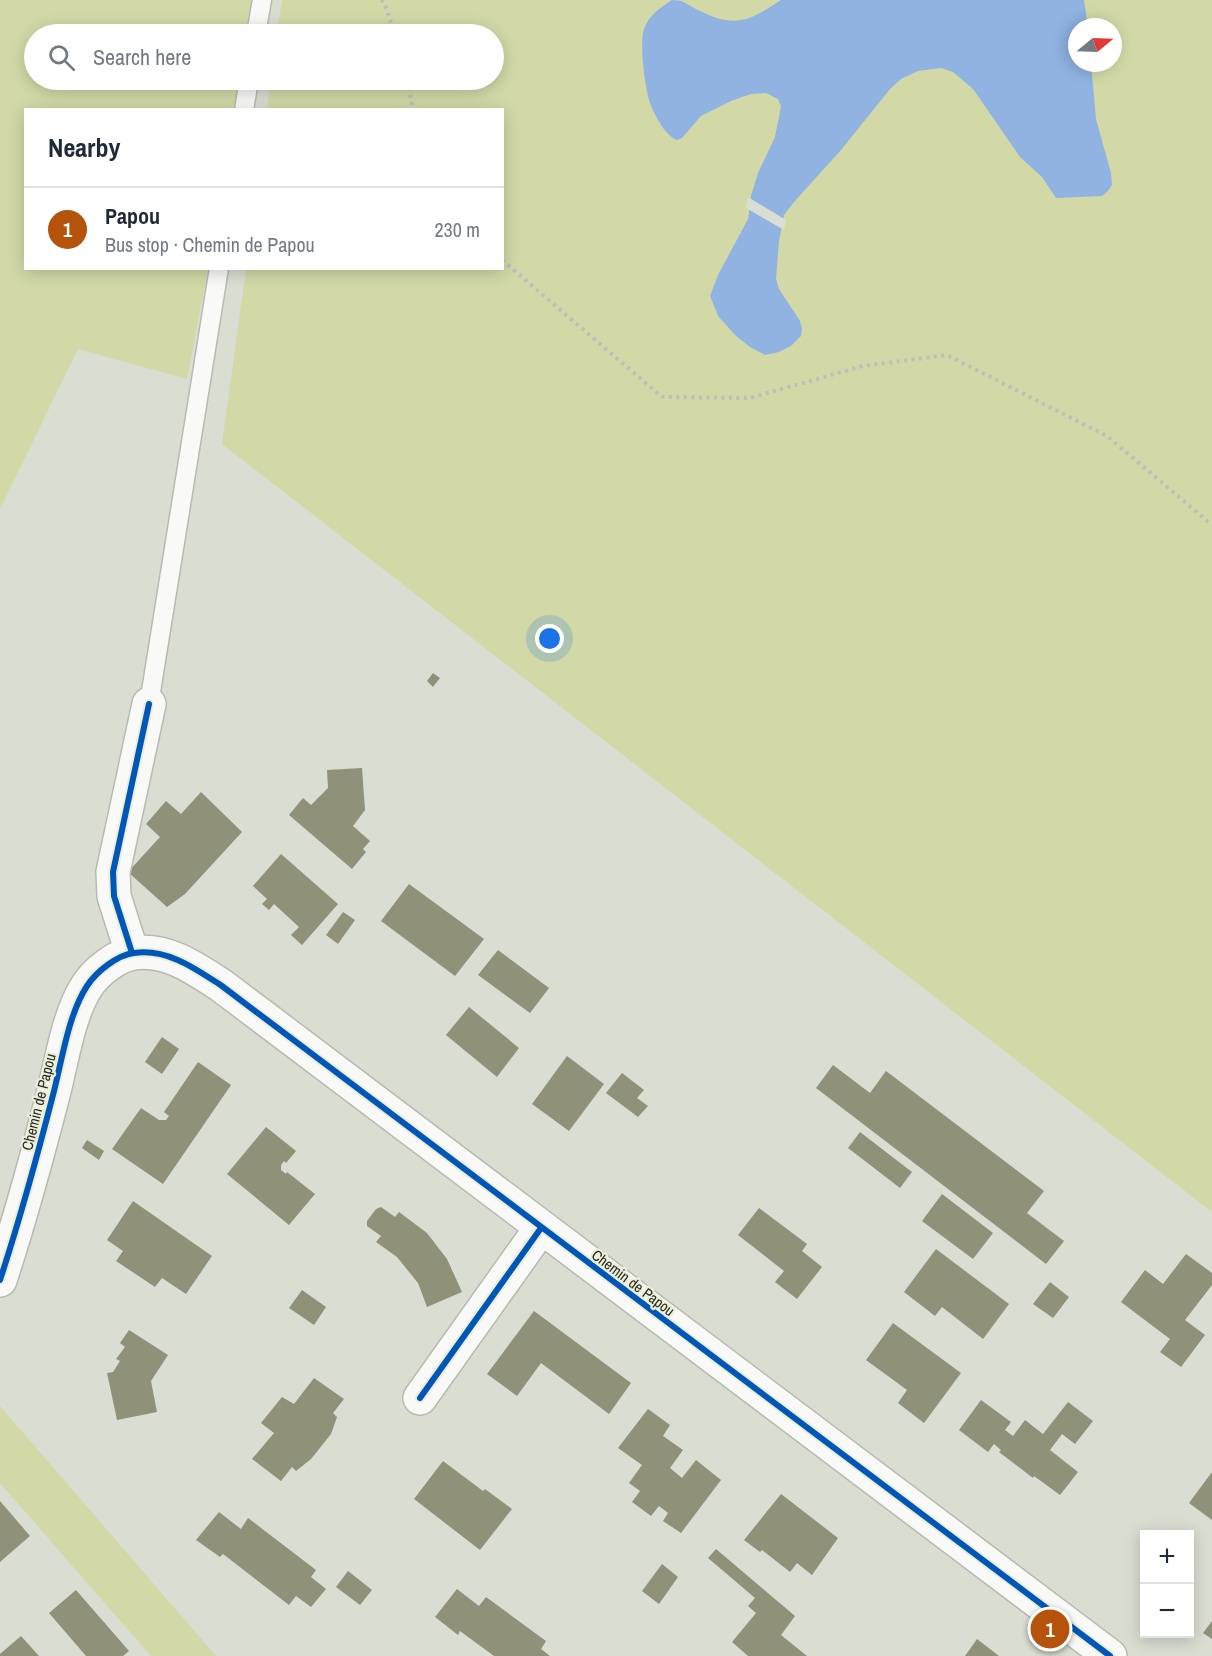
<!DOCTYPE html>
<html lang="en">
<head>
<meta charset="utf-8">
<style>
  :root { --surface:#fff; --page:#f2f2f3; --text:#1f2937; --muted:#747a83; --line:#e0e1e3; --accent:#b45309 }
  body { margin:0; font-family:"Archivo Narrow",sans-serif; background:var(--page); color:var(--text) }
  .controls { position:absolute; right:18px; bottom:18px; display:grid; overflow:hidden; border-radius:0px; box-shadow:0 3px 15px #0003 }
  .controls button { width:54px; height:54px; display:grid; place-items:center; padding:0; border:0; border-bottom:2px solid var(--line); background:var(--surface); color:var(--text); font:30px sans-serif }
  .compass { position:absolute; left:1068px; top:18px; width:54px; height:54px; border-radius:50%; background:var(--surface); box-shadow:0 3px 15px #0003; rotate:71deg }
  .you { position:absolute; left:550px; top:639px; width:21px; height:21px; margin:-15px; border:4px solid #fff; border-radius:50%; background:#1a73e8; box-shadow:0 0 0 9px #1a73e833 }
  .badge { display:grid; place-items:center; width:39px; height:39px; border-radius:50%; background:var(--accent); color:#fff; font-size:20px; font-weight:700 }
  .pin { position:absolute; translate:-50% -50%; border:3px solid #fff; box-shadow:0 2px 6px #0006 }
  .list { margin:0; padding:0; list-style:none }
  h2 { display:flex; justify-content:space-between; align-items:center; height:78px; margin:0; padding:0 24px; font-size:26px }
  h2 small { font-size:20px; font-weight:400; color:var(--muted) }
  .list li { display:grid; grid-template-columns:39px 1fr auto; gap:18px; align-items:center; box-sizing:border-box; height:84px; padding:0 24px; border-top:2px solid var(--line) }
  .list b { display:block; font-size:22px; white-space:nowrap }
  .list p { margin:0; font-size:20px; white-space:nowrap; color:var(--muted) }
  .list em { font-size:20px; font-style:normal; color:var(--muted) }
  .icon { flex:none; width:33px; height:33px; fill:none; stroke:currentColor; stroke-width:2; stroke-linecap:round; stroke-linejoin:round }
  .map { position:relative; flex:none; width:1212px; height:1656px; overflow:hidden }
  .search { position:absolute; background:var(--surface); box-shadow:0 3px 15px #0003; left:24px; top:24px; width:480px; height:66px; display:flex; align-items:center; gap:15px; box-sizing:border-box; padding:0 21px; border-radius:33px; color:var(--muted); font-size:22px }
  .panel { position:absolute; background:var(--surface); box-shadow:0 3px 15px #0003; left:24px; top:108px; width:480px; height:162px; border-radius:0px }
  .map>svg:first-child { display:block }
  .green { fill:#d2d9a7; fill-rule:evenodd }
  .water { fill:#90b3e2 }
  .pier { fill:#daddd1 }
  .building { fill:#8f9278 }
  .lines { fill:none; stroke-linecap:round; stroke-linejoin:round }
  .lane-casing { stroke:#b8bab1; stroke-width:21 }
  .street-casing { stroke:#b8bab1; stroke-width:36 }
  .secondary-casing { stroke:#b8bab1; stroke-width:36 }
  .path { stroke:#bebfbb; stroke-width:4; stroke-dasharray:3 4.5; stroke-linecap:butt }
  .lane { stroke:#f9faf8; stroke-width:18 }
  .street { stroke:#f9faf8; stroke-width:33 }
  .secondary { stroke:#f9faf8; stroke-width:33 }
  .cycleway-casing { stroke:#ebefd9; stroke-width:10 }
  .cycleway { stroke:#0057b8; stroke-width:6 }
  .labels { text-anchor:middle; stroke-width:4.5; stroke-linejoin:round; paint-order:stroke }
  .street-label { font-size:15px; fill:#272820; stroke:#ebefd9 }
</style>
</head>
<body>
<div class="map">
<svg width="1212" height="1656" viewBox="0 0 1212 1656">
  <rect width="100%" height="100%" fill="#daddd1"/>
  <g class="green">
    <path d="M0,0H252L247,34H34V80H242L237,109L26,110V268L208,269L187,379L78,349L0,509Z"/>
    <path d="M282,0H1212V1212L222,444L246,269L502,268V110L267,109L271,80H494V34H277ZM1077,27H1113V63H1077Z"/>
    <path d="M0,1406L216,1656H151L0,1483Z"/>
  </g>
  <path class="water" d="M672,0C684,0 688,5 698,10C735,29 749,21 781,0H1084L1088,27H1077V63H1091L1096,119L1111,173L1112,185L1108,191L1102,196L1056,198L1042,177L1020,157L973,89L953,72L941,68L918,71L901,79L890,89L841,150L794,202L784,215L779,241L776,279L779,289L800,321L802,329L801,336L791,346L779,352L765,355L750,347L736,336L718,316L710,296L718,275L748,219L751,196L758,173L775,137L781,106L778,99L766,93L751,94L731,101L701,116L682,138L677,140C666,136 657,119 652,108C645,93 639,44 644,29C649,15 660,8 672,0Z"/>
  <path class="pier" d="M748,197L786,220L784,230L746,208Z"/>
  <g class="building">
    <path d="M433,673L440,678L433,687L427,681Z"/>
    <path d="M362,768L365,810L353,826L370,841L363,849L366,852L352,869L289,815L303,798L311,805L328,788L327,770Z"/>
    <path d="M201,792L242,832L185,894L167,907L128,872L160,837L146,824L166,801L181,814Z"/>
    <path d="M281,854L338,904L302,945L291,935L299,927L274,904L269,910L262,904L267,899L253,886Z"/>
    <path d="M409,884L484,939L455,976L381,921Z"/>
    <path d="M343,912L355,920L338,944L326,935Z"/>
    <path d="M498,950L549,988L530,1013L478,975Z"/>
    <path d="M469,1007L519,1048L497,1077L446,1035Z"/>
    <path d="M162,1037L179,1049L162,1074L145,1062Z"/>
    <path d="M567,1056L604,1084L569,1131L532,1104Z"/>
    <path d="M198,1062L231,1085L163,1184L112,1149L141,1108L159,1120H166L169,1116L164,1112Z"/>
    <path d="M833,1065L870,1093L886,1071L1044,1191L1027,1213L1064,1241L1046,1264L816,1088Z"/>
    <path d="M622,1073L644,1090L637,1098L648,1106L638,1117L606,1093Z"/>
    <path d="M266,1127L296,1151L286,1163L284,1161L281,1165V1170L286,1174L287,1172L315,1194L289,1225L227,1174Z"/>
    <path d="M860,1132L912,1172L900,1188L848,1148Z"/>
    <path d="M87,1140L104,1151L99,1160L82,1148Z"/>
    <path d="M942,1194L993,1233L973,1259L922,1221Z"/>
    <path d="M133,1201L212,1256L186,1294L162,1278L155,1287L116,1261L123,1251L107,1240Z"/>
    <path d="M381,1207L395,1217L399,1212L427,1233L447,1259L462,1292L427,1307L418,1283L397,1257L376,1242L381,1236L367,1226V1221L376,1209Z"/>
    <path d="M759,1208L807,1244L802,1251L822,1267L797,1299L775,1282L784,1271L738,1235Z"/>
    <path d="M936,1249L1009,1304L983,1339L942,1307L935,1316L904,1292Z"/>
    <path d="M1186,1254L1212,1273V1285L1185,1320L1205,1335L1181,1367L1160,1352L1170,1339L1121,1302L1145,1270L1163,1284Z"/>
    <path d="M1050,1282L1069,1297L1053,1318L1033,1304Z"/>
    <path d="M302,1290L326,1307L314,1325L289,1308Z"/>
    <path d="M534,1311L631,1383L609,1414L541,1363L517,1396L487,1374Z"/>
    <path d="M893,1323L961,1373L924,1423L898,1403L907,1390L866,1360Z"/>
    <path d="M129,1330L168,1355L151,1381L157,1412L117,1420L107,1373L113,1372L120,1361L116,1359L125,1347L120,1343Z"/>
    <path d="M314,1378L344,1399L333,1413L337,1417L331,1434L311,1459L296,1471L292,1467L281,1481L252,1459L274,1433L261,1423L282,1397L294,1404Z"/>
    <path d="M981,1400L1011,1422L1005,1430L1013,1436L1025,1420L1043,1434L1068,1402L1093,1421L1075,1444L1062,1434L1050,1450L1078,1472L1060,1495L1034,1476L1033,1478L999,1452L1001,1450L994,1444L988,1452L959,1430Z"/>
    <path d="M648,1409L670,1425L663,1436L683,1450L670,1468L682,1478L696,1460L721,1480L681,1533L663,1521L668,1513L659,1506L651,1516L632,1502L640,1491L629,1483L642,1465L618,1448Z"/>
    <path d="M443,1461L483,1491L485,1489L512,1509L480,1550L414,1499Z"/>
    <path d="M1212,1472V1520L1189,1503Z"/>
    <path d="M781,1494L838,1538L812,1575L797,1563L790,1572L762,1550L760,1552L744,1540Z"/>
    <path d="M0,1501L30,1536L0,1562Z"/>
    <path d="M219,1512L241,1529L248,1518L316,1570L311,1577L326,1589L311,1607L296,1596L289,1605L223,1554L220,1557L196,1540Z"/>
    <path d="M716,1549L795,1616L781,1635L807,1656H748L732,1642L756,1613L748,1606L755,1598L708,1558Z"/>
    <path d="M662,1564L678,1577L659,1604L642,1591Z"/>
    <path d="M348,1571L372,1590L360,1605L336,1587Z"/>
    <path d="M457,1589L479,1606L486,1597L546,1641L541,1649L550,1656H494L460,1631L458,1635L435,1617Z"/>
    <path d="M76,1590L129,1651L123,1656H86L49,1613Z"/>
    <path d="M1212,1621V1639L1203,1633Z"/>
    <path d="M21,1636L39,1656H0V1654Z"/>
    <path d="M977,1639L999,1656H965Z"/>
  </g>
  <g class="lines">
    <g class="lane-casing">
      <g id="lane">
        <path d="M256,34L262,0"/>
        <path d="M244,110L249,80"/>
        <path d="M149,704L219,268"/>
      </g>
    </g>
    <g class="street-casing">
      <g id="street">
        <path d="M132,953L114,896L113,872L149,704"/>
        <path d="M420,1398L541,1228"/>
      </g>
    </g>
    <g class="secondary-casing">
      <path id="secondary" d="M0,1280C20,1219 37,1157 53,1095C62,1061 68,1015 87,986C96,972 117,955 134,953C167,948 196,969 222,986L1110,1656"/>
    </g>
    <g class="path">
      <path d="M381,0L384,2L395,34"/>
      <path d="M407,80L413,110"/>
      <path d="M502,260L662,397L750,398L863,366L947,355L1107,436L1212,525"/>
    </g>
    <use href="#lane" class="lane"/>
    <use href="#street" class="street"/>
    <use href="#secondary" class="secondary"/>
    <g class="cycleway-casing">
      <g id="cycleway">
        <path d="M132,953L114,896L113,872L149,704"/>
        <path d="M0,1280C20,1219 37,1157 53,1095C62,1061 68,1015 87,986C96,972 117,955 134,953C167,948 196,969 222,986L1110,1656"/>
        <path d="M420,1398L541,1228"/>
      </g>
    </g>
    <use href="#cycleway" class="cycleway"/>
  </g>
  <g class="labels">
    <g class="street-label">
      <text transform="translate(39 1102) rotate(-76)" y="5">Chemin de Papou</text>
      <text transform="translate(633 1283) rotate(37)" y="5">Chemin de Papou</text>
    </g>
  </g>
</svg>
<div class="controls">
<button>+</button>
<button>−</button>
</div>
<svg class="compass" viewBox="-18 -18 36 36"><path d="M0-13l5 13h-10z" fill="#e53935"/><path d="M0 13l5-13h-10z" fill="#747a83"/></svg>
<div class="you"></div>
<div class="pin badge" style="left:1050px;top:1629px">1</div>
<div class="search"><svg class="icon" aria-label="search" viewBox="0 0 24 24"><circle cx="10" cy="10" r="6"/><path d="M15 15l6 6"/></svg>Search here</div>
<section class="panel">
<h2>Nearby<small></small></h2>
<ul class="list">
<li><span class="badge">1</span><div><b>Papou</b><p>Bus stop · Chemin de Papou</p></div><em>230 m</em></li>
</ul>
</section>
</div>
</body>
</html>
